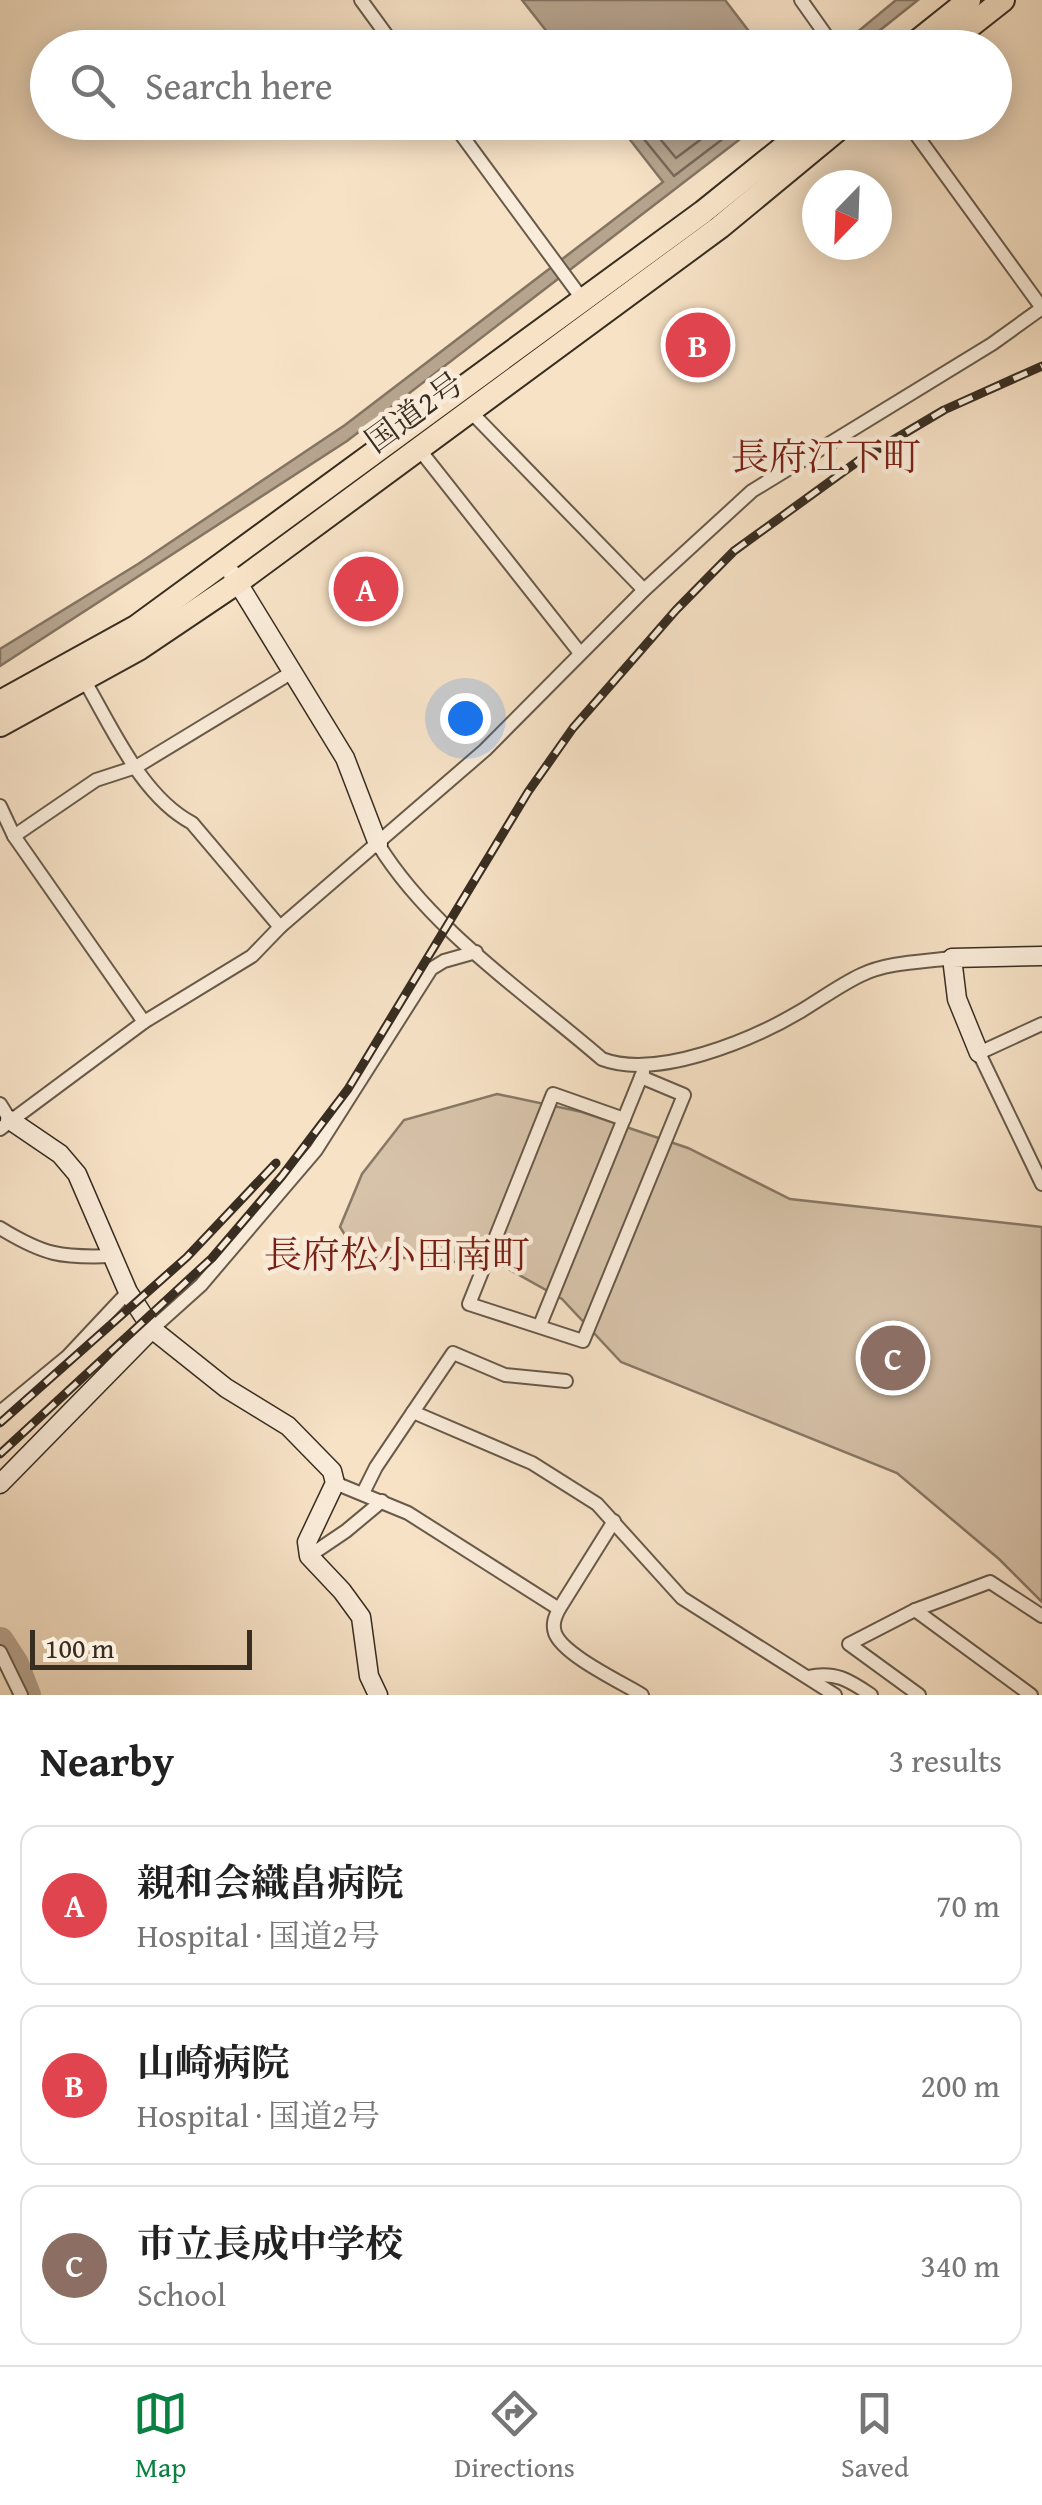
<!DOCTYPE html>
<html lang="en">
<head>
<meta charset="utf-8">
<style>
  :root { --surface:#fff; --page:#f2f2f2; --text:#222; --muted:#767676; --line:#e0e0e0; --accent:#0b8043 }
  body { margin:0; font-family:"Gentium Book Plus","Noto Serif JP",serif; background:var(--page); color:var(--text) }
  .compass { position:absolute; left:802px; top:170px; width:90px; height:90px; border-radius:50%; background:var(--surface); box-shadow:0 5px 25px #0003; rotate:203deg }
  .scale { position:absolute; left:30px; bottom:25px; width:222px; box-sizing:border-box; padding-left:10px; border:5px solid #382d21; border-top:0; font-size:28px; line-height:35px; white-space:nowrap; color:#382d21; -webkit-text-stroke:8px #faecda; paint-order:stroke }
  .you { position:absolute; left:465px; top:718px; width:35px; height:35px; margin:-25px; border:8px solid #fff; border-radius:50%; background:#1a73e8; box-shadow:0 0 0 15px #1a73e833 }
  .badge { display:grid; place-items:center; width:65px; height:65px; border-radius:50%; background:var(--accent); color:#fff; font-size:32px; font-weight:700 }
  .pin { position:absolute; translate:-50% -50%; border:5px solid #fff; box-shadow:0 2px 10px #0006 }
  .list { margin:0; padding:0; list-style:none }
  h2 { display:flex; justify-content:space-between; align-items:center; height:130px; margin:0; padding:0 40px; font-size:42px }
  h2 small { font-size:32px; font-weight:400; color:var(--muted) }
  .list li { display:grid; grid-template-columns:65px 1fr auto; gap:30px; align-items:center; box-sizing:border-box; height:160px; margin:0 20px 20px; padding:0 20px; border:2px solid var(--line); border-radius:20px }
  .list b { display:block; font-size:38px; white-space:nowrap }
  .list p { margin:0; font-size:32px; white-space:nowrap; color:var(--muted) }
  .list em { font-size:32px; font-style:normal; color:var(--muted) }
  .icon { flex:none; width:55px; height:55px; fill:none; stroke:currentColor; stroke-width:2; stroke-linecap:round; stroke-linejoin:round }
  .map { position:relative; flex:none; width:1042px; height:1695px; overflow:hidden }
  .search { position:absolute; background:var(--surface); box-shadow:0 5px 25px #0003; left:30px; right:30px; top:30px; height:110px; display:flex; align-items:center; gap:25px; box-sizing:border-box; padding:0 35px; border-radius:55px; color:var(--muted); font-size:38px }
  .sheet { height:670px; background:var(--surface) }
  nav { display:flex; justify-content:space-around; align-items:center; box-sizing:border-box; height:140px; border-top:2px solid var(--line); background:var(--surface); font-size:28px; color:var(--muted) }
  nav a { display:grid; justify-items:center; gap:5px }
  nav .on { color:var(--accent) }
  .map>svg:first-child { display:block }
  .green { fill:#d7c3aa; stroke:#887866; stroke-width:2.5 }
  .water { fill:#b6a48e; stroke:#847462; stroke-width:2.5 }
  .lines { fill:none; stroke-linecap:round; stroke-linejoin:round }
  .shore { stroke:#776858; stroke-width:2.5 }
  .river { stroke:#b6a48e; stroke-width:28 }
  .street-casing { stroke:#685a4a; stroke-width:16 }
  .secondary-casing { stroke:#382d21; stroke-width:21 }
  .highway-casing { stroke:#382d21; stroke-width:26 }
  .street { stroke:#faecda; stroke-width:12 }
  .secondary { stroke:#faecda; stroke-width:18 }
  .highway { stroke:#f7e2c6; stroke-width:22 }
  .rail-casing { stroke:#382d21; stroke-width:9 }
  .rail { stroke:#faecda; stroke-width:5; stroke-dasharray:15; stroke-linecap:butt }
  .labels { text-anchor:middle; stroke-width:9; stroke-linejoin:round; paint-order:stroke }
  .street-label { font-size:32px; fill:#382d21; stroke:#faecda }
  .quarter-label { font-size:38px; fill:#7a1f14; stroke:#faecda }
</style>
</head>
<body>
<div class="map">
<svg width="1042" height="1695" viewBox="0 0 1042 1695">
  <rect width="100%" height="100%" fill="#f7e2c6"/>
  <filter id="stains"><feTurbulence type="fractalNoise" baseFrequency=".002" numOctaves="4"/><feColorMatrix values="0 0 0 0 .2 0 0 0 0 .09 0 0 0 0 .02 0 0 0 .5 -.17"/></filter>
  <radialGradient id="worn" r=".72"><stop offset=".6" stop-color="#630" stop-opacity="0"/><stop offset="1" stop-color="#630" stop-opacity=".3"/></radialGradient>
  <path class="green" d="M497,1094L582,1112L688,1148L790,1199L1042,1227V1602L999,1559L897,1473L621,1362L562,1299L503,1266L408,1258H359L340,1227L362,1174L404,1120Z"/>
  <g class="water">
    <path d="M522,0H725L761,47H559Z"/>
    <path d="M896,0H918L859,47L838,48Z"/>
    <path d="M617,123H761L347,441L0,666V649L138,564L345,425L663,182Z"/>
  </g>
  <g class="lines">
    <g class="shore">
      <path d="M630,122L674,176L745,122"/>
      <path d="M646,122L676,158L724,122"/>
    </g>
    <path class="river" d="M0,1641L15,1664L27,1695"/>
    <g class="street-casing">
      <g id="street">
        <path d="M361,0L396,48"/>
        <path d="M801,0L835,48"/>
        <path d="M452,122L583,300"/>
        <path d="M907,122L1042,308"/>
        <path d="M470,411L644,590"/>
        <path d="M419,449L580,653"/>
        <path d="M83,678C112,727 141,796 192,823L280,927"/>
        <path d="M0,806L14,836L144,1022"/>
        <path d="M14,836L96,780L136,767L294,671"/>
        <path d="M378,844C430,929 527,994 602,1059C657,1080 752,1040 801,1011C821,999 840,985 861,975C888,962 923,962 952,958"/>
        <path d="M1042,1024L979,1053L1042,1184"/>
        <path d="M0,1104L10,1120"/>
        <path d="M624,1119L553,1094L469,1304L583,1341L684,1095L641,1077"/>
        <path d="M0,1129L144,1022L252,956L280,927L485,750L644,590L752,491L992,344L1042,308"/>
        <path d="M0,1228C44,1255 61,1258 112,1256"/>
        <path d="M540,1325L643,1072"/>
        <path d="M152,1329L201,1285L316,1150L431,969L444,961L476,952"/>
        <path d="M0,1412L67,1357L128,1292"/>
        <path d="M413,1412L453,1353L505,1375L566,1381"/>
        <path d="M335,1483L408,1513L559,1609"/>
        <path d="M363,1493L376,1467L413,1412L532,1463L597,1504L682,1598L835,1695"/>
        <path d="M614,1521L559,1609C555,1617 552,1624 555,1633C563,1655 621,1682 642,1695"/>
        <path d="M309,1556L346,1531L382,1501"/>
        <path d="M915,1610L1031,1695"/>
        <path d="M0,1652L21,1695"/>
        <path d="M808,1677C835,1671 849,1680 871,1695"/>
        <path d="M919,1695L849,1644L915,1610L990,1582L1042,1616"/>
      </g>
    </g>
    <g class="secondary-casing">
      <g id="secondary">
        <path d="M233,575L345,758L378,844"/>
        <path d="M979,1053L957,999L952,958L1042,956"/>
        <path d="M10,1120L60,1154L77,1174L128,1292L152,1329L226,1388L288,1426L332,1471L335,1483L307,1542L309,1556L342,1591L361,1617L369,1676L378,1695"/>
        <path d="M0,1484L152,1329"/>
      </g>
    </g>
    <g class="highway-casing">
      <g id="highway">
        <path d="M909,48L969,0"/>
        <path d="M942,48L1003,0"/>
        <path d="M0,702L136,627L703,212L815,122"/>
        <path d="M0,725L140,648L238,582L720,227L847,122"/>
      </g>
    </g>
    <use href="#street" class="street"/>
    <use href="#secondary" class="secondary"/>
    <use href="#highway" class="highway"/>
    <g class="rail-casing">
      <g id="rail">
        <path d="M0,1423L187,1257L276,1163"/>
        <path d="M0,1454L212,1258L282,1176L348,1089L528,792L573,728L676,610L734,551L861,459L944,410L1042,366"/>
      </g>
    </g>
    <use href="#rail" class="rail"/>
  </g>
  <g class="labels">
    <g class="street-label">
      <text transform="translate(414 412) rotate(-36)" y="11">国道2号</text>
    </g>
    <g class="quarter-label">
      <text x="826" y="470">長府江下町</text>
      <text x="397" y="1268">長府松小田南町</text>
    </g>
  </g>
  <rect width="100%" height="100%" filter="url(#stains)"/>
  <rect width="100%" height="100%" fill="url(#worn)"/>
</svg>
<svg class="compass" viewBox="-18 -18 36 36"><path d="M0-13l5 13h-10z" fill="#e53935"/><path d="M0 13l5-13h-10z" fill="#767676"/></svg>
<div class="scale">100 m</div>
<div class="you"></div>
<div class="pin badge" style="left:366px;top:589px;background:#e0444e">A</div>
<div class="pin badge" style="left:698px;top:345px;background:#e0444e">B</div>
<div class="pin badge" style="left:893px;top:1358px;background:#8d6e63">C</div>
<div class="search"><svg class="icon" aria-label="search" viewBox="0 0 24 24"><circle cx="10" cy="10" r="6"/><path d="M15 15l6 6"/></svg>Search here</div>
</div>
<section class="sheet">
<h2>Nearby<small>3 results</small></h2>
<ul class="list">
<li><span class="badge" style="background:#e0444e">A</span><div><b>親和会織畠病院</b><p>Hospital · 国道2号</p></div><em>70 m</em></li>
<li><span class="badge" style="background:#e0444e">B</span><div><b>山崎病院</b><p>Hospital · 国道2号</p></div><em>200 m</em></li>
<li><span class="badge" style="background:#8d6e63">C</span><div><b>市立長成中学校</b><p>School</p></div><em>340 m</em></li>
</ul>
</section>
<nav>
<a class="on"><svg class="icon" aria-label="map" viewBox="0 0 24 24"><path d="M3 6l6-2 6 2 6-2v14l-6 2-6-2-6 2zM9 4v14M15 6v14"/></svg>Map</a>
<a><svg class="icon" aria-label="directions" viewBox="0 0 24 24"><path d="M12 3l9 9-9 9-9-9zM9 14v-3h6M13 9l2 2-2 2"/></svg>Directions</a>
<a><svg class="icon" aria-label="saved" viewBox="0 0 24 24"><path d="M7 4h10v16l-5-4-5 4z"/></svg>Saved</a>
</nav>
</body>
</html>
